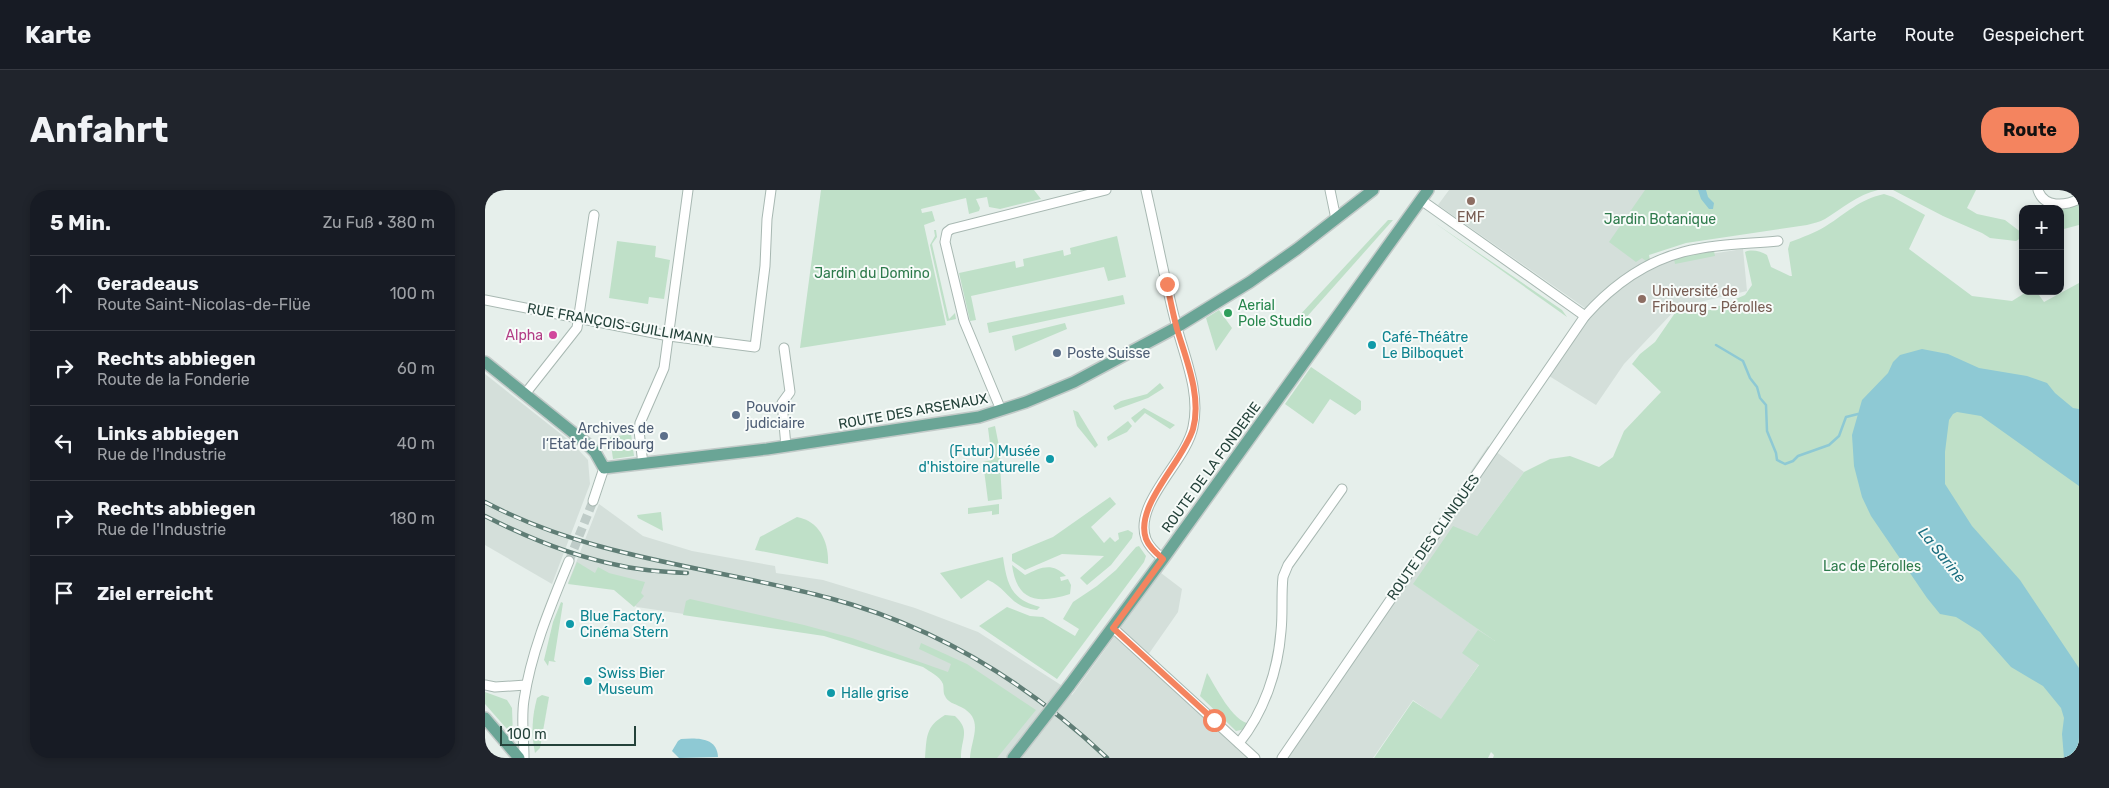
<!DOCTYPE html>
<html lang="de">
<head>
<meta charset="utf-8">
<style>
  :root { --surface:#171b24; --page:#20242c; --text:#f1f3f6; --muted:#9ea1a6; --line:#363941; --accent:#f4845f }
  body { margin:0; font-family:Rubik,sans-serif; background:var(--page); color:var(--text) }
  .controls { position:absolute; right:15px; top:15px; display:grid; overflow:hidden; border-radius:10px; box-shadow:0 2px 8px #0003 }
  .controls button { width:45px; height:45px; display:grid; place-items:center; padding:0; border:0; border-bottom:1px solid var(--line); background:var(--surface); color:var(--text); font:25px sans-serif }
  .scale { position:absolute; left:15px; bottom:12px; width:136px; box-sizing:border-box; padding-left:5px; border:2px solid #24423a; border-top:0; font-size:14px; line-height:18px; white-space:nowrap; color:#24423a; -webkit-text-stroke:4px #f7fbf9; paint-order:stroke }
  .stop { position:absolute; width:15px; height:15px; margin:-11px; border:4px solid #f4845f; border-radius:50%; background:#fff }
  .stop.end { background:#f4845f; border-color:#fff; box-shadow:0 1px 5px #0008 }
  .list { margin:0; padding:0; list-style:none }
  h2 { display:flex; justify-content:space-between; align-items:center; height:65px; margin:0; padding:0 20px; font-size:21px }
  h2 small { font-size:16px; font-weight:400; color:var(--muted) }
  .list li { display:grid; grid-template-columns:32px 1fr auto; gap:15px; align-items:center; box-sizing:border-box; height:75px; padding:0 20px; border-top:1px solid var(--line) }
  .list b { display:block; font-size:19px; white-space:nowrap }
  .list p { margin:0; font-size:16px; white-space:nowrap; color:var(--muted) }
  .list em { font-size:16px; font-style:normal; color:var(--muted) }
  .icon { flex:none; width:28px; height:28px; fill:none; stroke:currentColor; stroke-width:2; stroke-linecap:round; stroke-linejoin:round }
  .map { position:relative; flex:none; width:1594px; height:568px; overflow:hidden; border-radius:20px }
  header { display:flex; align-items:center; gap:30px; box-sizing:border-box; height:70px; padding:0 25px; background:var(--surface); border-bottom:1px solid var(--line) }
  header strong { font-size:24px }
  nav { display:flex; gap:28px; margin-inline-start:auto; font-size:18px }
  .intro { display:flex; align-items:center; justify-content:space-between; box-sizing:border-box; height:120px; padding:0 30px }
  h1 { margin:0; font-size:35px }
  .button { padding:12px 22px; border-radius:20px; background:var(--accent); color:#111; font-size:18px; font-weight:700 }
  main { display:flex; gap:30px; padding:0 30px }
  aside { flex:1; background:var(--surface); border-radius:20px; box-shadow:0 2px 8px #0003 }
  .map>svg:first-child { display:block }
  .built { fill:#d4dfda }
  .green { fill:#bfe0c8 }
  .water { fill:#8ec9d4 }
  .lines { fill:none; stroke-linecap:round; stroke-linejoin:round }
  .stream { stroke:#8ec9d4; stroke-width:2.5 }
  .minor-tunnel { stroke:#bfccc8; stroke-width:9; stroke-dasharray:9 4.5; stroke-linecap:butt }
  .minor-casing { stroke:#a8b8b2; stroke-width:11 }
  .major-casing { stroke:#c2cac8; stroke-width:14 }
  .minor { stroke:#fff; stroke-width:9 }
  .major { stroke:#6aa596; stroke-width:11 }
  .rail-casing { stroke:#5f7d75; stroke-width:4.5 }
  .rail { stroke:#f7fbf9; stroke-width:2.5; stroke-dasharray:8; stroke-linecap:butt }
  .major-bridge-casing { stroke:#c2cac8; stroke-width:14; stroke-linecap:butt }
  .major-bridge { stroke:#6aa596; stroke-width:11 }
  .route { stroke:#f4845f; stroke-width:6 }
  .education-dot { fill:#8d6e63; stroke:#f7fbf9; stroke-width:2 }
  .leisure-dot { fill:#2e9e5b; stroke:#f7fbf9; stroke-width:2 }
  .hotel-dot { fill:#d1479c; stroke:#f7fbf9; stroke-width:2 }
  .culture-dot { fill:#0f9aa8; stroke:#f7fbf9; stroke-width:2 }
  .service-dot { fill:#5c6f8a; stroke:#f7fbf9; stroke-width:2 }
  .labels { text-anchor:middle; stroke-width:4; stroke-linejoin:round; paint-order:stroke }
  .education-label { font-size:14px; fill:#785e54; stroke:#f7fbf9 }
  .park-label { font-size:14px; fill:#2d7a4b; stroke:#f7fbf9 }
  .leisure-label { font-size:14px; fill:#27864d; stroke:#f7fbf9; text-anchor:start }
  .street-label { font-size:14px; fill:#24423a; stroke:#f7fbf9 }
  .hotel-label { font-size:14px; fill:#b23c85; stroke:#f7fbf9; text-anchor:end }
  .culture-label { font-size:14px; fill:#0d838f; stroke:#f7fbf9; text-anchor:start }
  .service-label { font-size:14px; fill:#4e5e75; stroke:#f7fbf9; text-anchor:start }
  .water-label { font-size:15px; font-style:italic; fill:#1c6f80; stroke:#f7fbf9 }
</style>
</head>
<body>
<header>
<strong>Karte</strong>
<nav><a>Karte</a><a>Route</a><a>Gespeichert</a></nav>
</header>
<div class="intro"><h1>Anfahrt</h1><a class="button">Route</a></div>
<main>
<aside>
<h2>5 Min.<small>Zu Fuß · 380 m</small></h2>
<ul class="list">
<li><svg class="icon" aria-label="ahead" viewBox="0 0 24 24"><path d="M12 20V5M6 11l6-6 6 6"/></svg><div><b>Geradeaus</b><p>Route Saint-Nicolas-de-Flüe</p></div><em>100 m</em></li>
<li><svg class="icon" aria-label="right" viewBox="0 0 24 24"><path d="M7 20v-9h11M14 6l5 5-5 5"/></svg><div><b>Rechts abbiegen</b><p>Route de la Fonderie</p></div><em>60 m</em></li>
<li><svg class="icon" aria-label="left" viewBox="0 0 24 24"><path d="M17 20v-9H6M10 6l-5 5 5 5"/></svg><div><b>Links abbiegen</b><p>Rue de l'Industrie</p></div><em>40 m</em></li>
<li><svg class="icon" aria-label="right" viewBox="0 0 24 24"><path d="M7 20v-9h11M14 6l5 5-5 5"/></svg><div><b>Rechts abbiegen</b><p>Rue de l'Industrie</p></div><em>180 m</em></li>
<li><svg class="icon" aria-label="arrive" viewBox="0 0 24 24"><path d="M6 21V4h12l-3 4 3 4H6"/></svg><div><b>Ziel erreicht</b></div></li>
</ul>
</aside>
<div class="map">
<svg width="1594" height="568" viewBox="0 0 1594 568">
  <rect width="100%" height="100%" fill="#e6efeb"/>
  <g class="built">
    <path d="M964,0H1191L1154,61L1166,79L1186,70L1258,59L1262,101L1193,117L1139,174L1111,215L1056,181L1100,118L953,15Z"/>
    <path d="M0,184L86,252L103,270L105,294L67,394L0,355Z"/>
    <path d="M1003,256L1039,282L992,346L929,394L1010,451L956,530L928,510L888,568H793Z"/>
    <path d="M114,314L158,346L207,361L290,376L291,383L338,390L430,418L493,442L576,495L587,505L676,383L697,399L693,422L663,465L774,568H510L491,492L339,445L152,417L129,399L83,393Z"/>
  </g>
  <g class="green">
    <path d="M336,0H549L556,9L515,19L504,17L502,7L491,9L495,18L494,21L484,24L481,8L436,19L437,23L447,21L450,31L439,35L461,135L315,158Z"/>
    <path d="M1160,0H1393C1372,5 1358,18 1340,29C1335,32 1328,33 1322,35L1201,53L1164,65L1165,70L1162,72L1157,68L1151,72L1124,52Z"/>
    <path d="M1408,0H1491L1482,18L1492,24L1520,30L1537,43L1536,48L1531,51L1505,48L1497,43L1458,26Z"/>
    <path d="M1399,4L1408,7L1440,25L1424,59L1487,106L1527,111L1543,101H1551L1559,112L1594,93V568H1008L1009,565L1006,562L1003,568H889L928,511L956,529L994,475L977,463L993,440L1010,451L928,394L968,336L992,346L1039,282L1065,269L1085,266L1114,277L1128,267L1139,241L1176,202L1147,174L1155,164L1170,152L1190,123H1202L1225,120L1260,105L1267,95L1260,62C1266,59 1276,61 1282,65L1286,77L1305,86H1307L1303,59L1305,52C1318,47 1330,43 1341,36C1362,23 1373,10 1399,4Z"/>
    <path d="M1594,14V35L1575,40V19Z"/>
    <path d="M903,30H908L819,130L814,126Z"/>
    <path d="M950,33L1077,120L1082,127Z"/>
    <path d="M449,40H451L452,47L447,54L464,129L470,123L471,129L462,131L445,55L450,46Z"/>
    <path d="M632,46L641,87L623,91L619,77L486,106L491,130L485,131L474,83L530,71L531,78L539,76L538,69L578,60L579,66L586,64L585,58Z"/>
    <path d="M132,51L171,56L170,67L185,70L179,109L164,107L163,114L124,108Z"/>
    <path d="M1224,61H1229L1230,66L1190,74L1189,69L1200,65Z"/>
    <path d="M638,105L640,114L504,143L502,133Z"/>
    <path d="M734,120L747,138L731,161L721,128Z"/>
    <path d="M580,133L582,139L530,161L527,146Z"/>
    <path d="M826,177L876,211V220L870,225L845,209L828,234L800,214Z"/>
    <path d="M675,193L679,198L663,208L630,220L628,216L636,211L662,204Z"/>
    <path d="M659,218L690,235L685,239L660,223L650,233L646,228Z"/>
    <path d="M588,220L593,222L613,255L610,258L592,236Z"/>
    <path d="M643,231L647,236L642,242L623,251L622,247Z"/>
    <path d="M510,236L514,256L517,309L503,311L498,272L507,270L503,238Z"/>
    <path d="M146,244L149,266L128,269L125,247Z"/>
    <path d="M625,307L631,314L606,337L619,353L625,347L630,352L634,349L633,343L643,340L648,343L647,348L626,375L602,395L595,388L619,366L577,364L540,380L527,371V364L568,347Z"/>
    <path d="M514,314V324L507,325V321L483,324V318Z"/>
    <path d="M176,322L178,341L153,328L152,325Z"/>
    <path d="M312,327C335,331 344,353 343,374L270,360L275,347Z"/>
    <path d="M654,356L661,366L659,372L572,489L494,436L522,417L545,426L558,427L590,446L594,439L578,429L588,412L612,396L631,380L651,357Z"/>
    <path d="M518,367C522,394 526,410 555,417L552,420C524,417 524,399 503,390L476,409L455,383Z"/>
    <path d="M92,372L110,383L113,377L124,383L160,392L156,403L159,406L149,417L129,400L83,394Z"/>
    <path d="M527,375L540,385C556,377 567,372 581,386L575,387L576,391L583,389L586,395L585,404C553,414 532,412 527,375Z"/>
    <path d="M205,409L319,435L367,448L463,482L466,474L434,459L436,453L482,474L551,520L512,568H485C486,549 500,529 476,517C470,514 462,512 460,506C458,503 459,498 458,494C455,486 445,482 438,477L339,446L198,425L201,411Z"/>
    <path d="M76,412L78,413L69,470L71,472L64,471L63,476L59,470L68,432Z"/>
    <path d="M722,483C731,497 747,531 765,534L761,539L751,541L715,506Z"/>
    <path d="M0,502L22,510L27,518L28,546L0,514Z"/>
    <path d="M57,505L64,507L55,558L50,563C46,543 47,527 52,508Z"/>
    <path d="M460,525L470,526C486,541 476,548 476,568H440C442,547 440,537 460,525Z"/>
  </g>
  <g class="water">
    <path d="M1213,0H1221L1223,7L1229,13L1228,19H1224L1216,9Z"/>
    <path d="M1437,159L1463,164L1494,178L1542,186L1562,193L1570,203L1588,218L1594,219V296L1496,226L1472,222L1468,224L1464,230L1460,262V294L1487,336L1535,390L1594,478V568H1579L1577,544L1579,528L1576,518L1558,496L1526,477L1495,442L1471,427L1455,424L1442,408L1386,326L1377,307L1369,276L1367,245L1377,210L1403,183L1408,172L1415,165Z"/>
    <path d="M196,549C212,548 232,547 233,567L194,568L187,561L193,551Z"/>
  </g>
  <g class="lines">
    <path class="stream" d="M1231,155L1258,171L1265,188L1272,197L1275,208L1281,215L1282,241L1291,263L1292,270L1300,274L1308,271L1313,266L1344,255L1354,246L1361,227L1373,224"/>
    <path class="minor-tunnel" d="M84,371L108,311"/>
    <g class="minor-casing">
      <g id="minor">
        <path d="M661,0C671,43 679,87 690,130C698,164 716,201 708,237C701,272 648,313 661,349C664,357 672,364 678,369"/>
        <path d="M845,0L851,29"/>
        <path d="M1553,0C1559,18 1580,16 1594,9"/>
        <path d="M936,10L1100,126"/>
        <path d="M0,110L184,146L270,157L280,76L282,29L286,0"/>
        <path d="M299,158L305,202L297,213L301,256"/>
        <path d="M40,204L92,138L109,25"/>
        <path d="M516,220L479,131L460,52L462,42L466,39L621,0"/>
        <path d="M158,274L154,241L155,233L179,178L203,0"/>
        <path d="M108,311L119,278"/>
        <path d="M628,438L770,568"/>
        <path d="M0,495L10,497L41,495"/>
        <path d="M754,553C779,522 793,481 796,441C798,423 796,405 798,387L803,375L857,299"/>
        <path d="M39,568C39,549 36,529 39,510C46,462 66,415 84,371"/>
        <path d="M797,568L1100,126C1126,97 1160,72 1198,62C1228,54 1262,54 1293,51"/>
      </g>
    </g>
    <g class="major-casing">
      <g id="major">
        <path d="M0,172L101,253L110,262L119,278L282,259L468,231L494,227L541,212L589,192L692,137L765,92L812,59L888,0"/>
        <path d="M584,496L678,369L943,0"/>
        <path d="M0,528L34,568"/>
        <path d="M528,568L549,541"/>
      </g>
    </g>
    <use href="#minor" class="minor"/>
    <use href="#major" class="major"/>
    <g class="rail-casing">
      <g id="rail">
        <path d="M0,312C107,369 229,377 344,408C450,436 543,493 622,568"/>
        <path d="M0,326C43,348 90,367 137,376C159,381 181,382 202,383"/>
      </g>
    </g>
    <use href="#rail" class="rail"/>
    <g class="major-bridge-casing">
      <path id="major-bridge" d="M549,541L584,496"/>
    </g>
    <use href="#major-bridge" class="major-bridge"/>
  </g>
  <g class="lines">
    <path class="route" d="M682,94C685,109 688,124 692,139C701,169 717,207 708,239C698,272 649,316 661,349C664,357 672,364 678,369L628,438L729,530"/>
  </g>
  <g class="education-dot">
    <circle cx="986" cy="11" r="5"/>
    <circle cx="1157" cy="109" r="5"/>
  </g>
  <circle class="leisure-dot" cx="743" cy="123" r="5"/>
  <circle class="hotel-dot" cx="68" cy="145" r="5"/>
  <g class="culture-dot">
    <circle cx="887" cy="155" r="5"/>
    <circle cx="565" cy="269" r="5"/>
    <circle cx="85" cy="434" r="5"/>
    <circle cx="103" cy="491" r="5"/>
    <circle cx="346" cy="503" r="5"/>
  </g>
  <g class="service-dot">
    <circle cx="572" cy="163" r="5"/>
    <circle cx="251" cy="225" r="5"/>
    <circle cx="179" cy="246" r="5"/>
  </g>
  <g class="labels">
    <g class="education-label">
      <text x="986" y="32">EMF</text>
      <text x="1167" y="106" text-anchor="start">Université de<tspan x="1167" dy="16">Fribourg - Pérolles</tspan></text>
    </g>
    <g class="park-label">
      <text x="1175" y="34">Jardin Botanique</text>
      <text x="387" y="88">Jardin du Domino</text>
      <text x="1387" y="381">Lac de Pérolles</text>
    </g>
    <g class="leisure-label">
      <text x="753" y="120">Aerial<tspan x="753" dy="16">Pole Studio</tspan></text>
    </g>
    <g class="street-label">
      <text transform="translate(135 134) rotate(10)" y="5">RUE FRANÇOIS-GUILLIMANN</text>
      <text transform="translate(428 221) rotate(-10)" y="5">ROUTE DES ARSENAUX</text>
      <text transform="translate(726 277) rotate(-54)" y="5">ROUTE DE LA FONDERIE</text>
      <text transform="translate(948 347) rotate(-55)" y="5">ROUTE DES CLINIQUES</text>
    </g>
    <g class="hotel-label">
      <text x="58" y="150">Alpha</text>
    </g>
    <g class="culture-label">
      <text x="897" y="152">Café-Théâtre<tspan x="897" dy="16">Le Bilboquet</tspan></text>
      <text x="555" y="266" text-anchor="end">(Futur) Musée<tspan x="555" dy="16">d'histoire naturelle</tspan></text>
      <text x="95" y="431">Blue Factory,<tspan x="95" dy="16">Cinéma Stern</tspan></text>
      <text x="113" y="488">Swiss Bier<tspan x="113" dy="16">Museum</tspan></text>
      <text x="356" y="508">Halle grise</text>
    </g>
    <g class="service-label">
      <text x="582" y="168">Poste Suisse</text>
      <text x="261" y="222">Pouvoir<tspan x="261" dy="16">judiciaire</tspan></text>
      <text x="169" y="243" text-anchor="end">Archives de<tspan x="169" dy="16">l‘Etat de Fribourg</tspan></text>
    </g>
    <g class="water-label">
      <text transform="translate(1457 365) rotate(51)" y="5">La Sarine</text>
    </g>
  </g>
</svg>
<div class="controls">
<button>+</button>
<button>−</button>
</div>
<div class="scale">100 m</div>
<div class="stop" style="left:729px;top:530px"></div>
<div class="stop end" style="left:682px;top:94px"></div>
</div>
</main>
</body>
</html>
